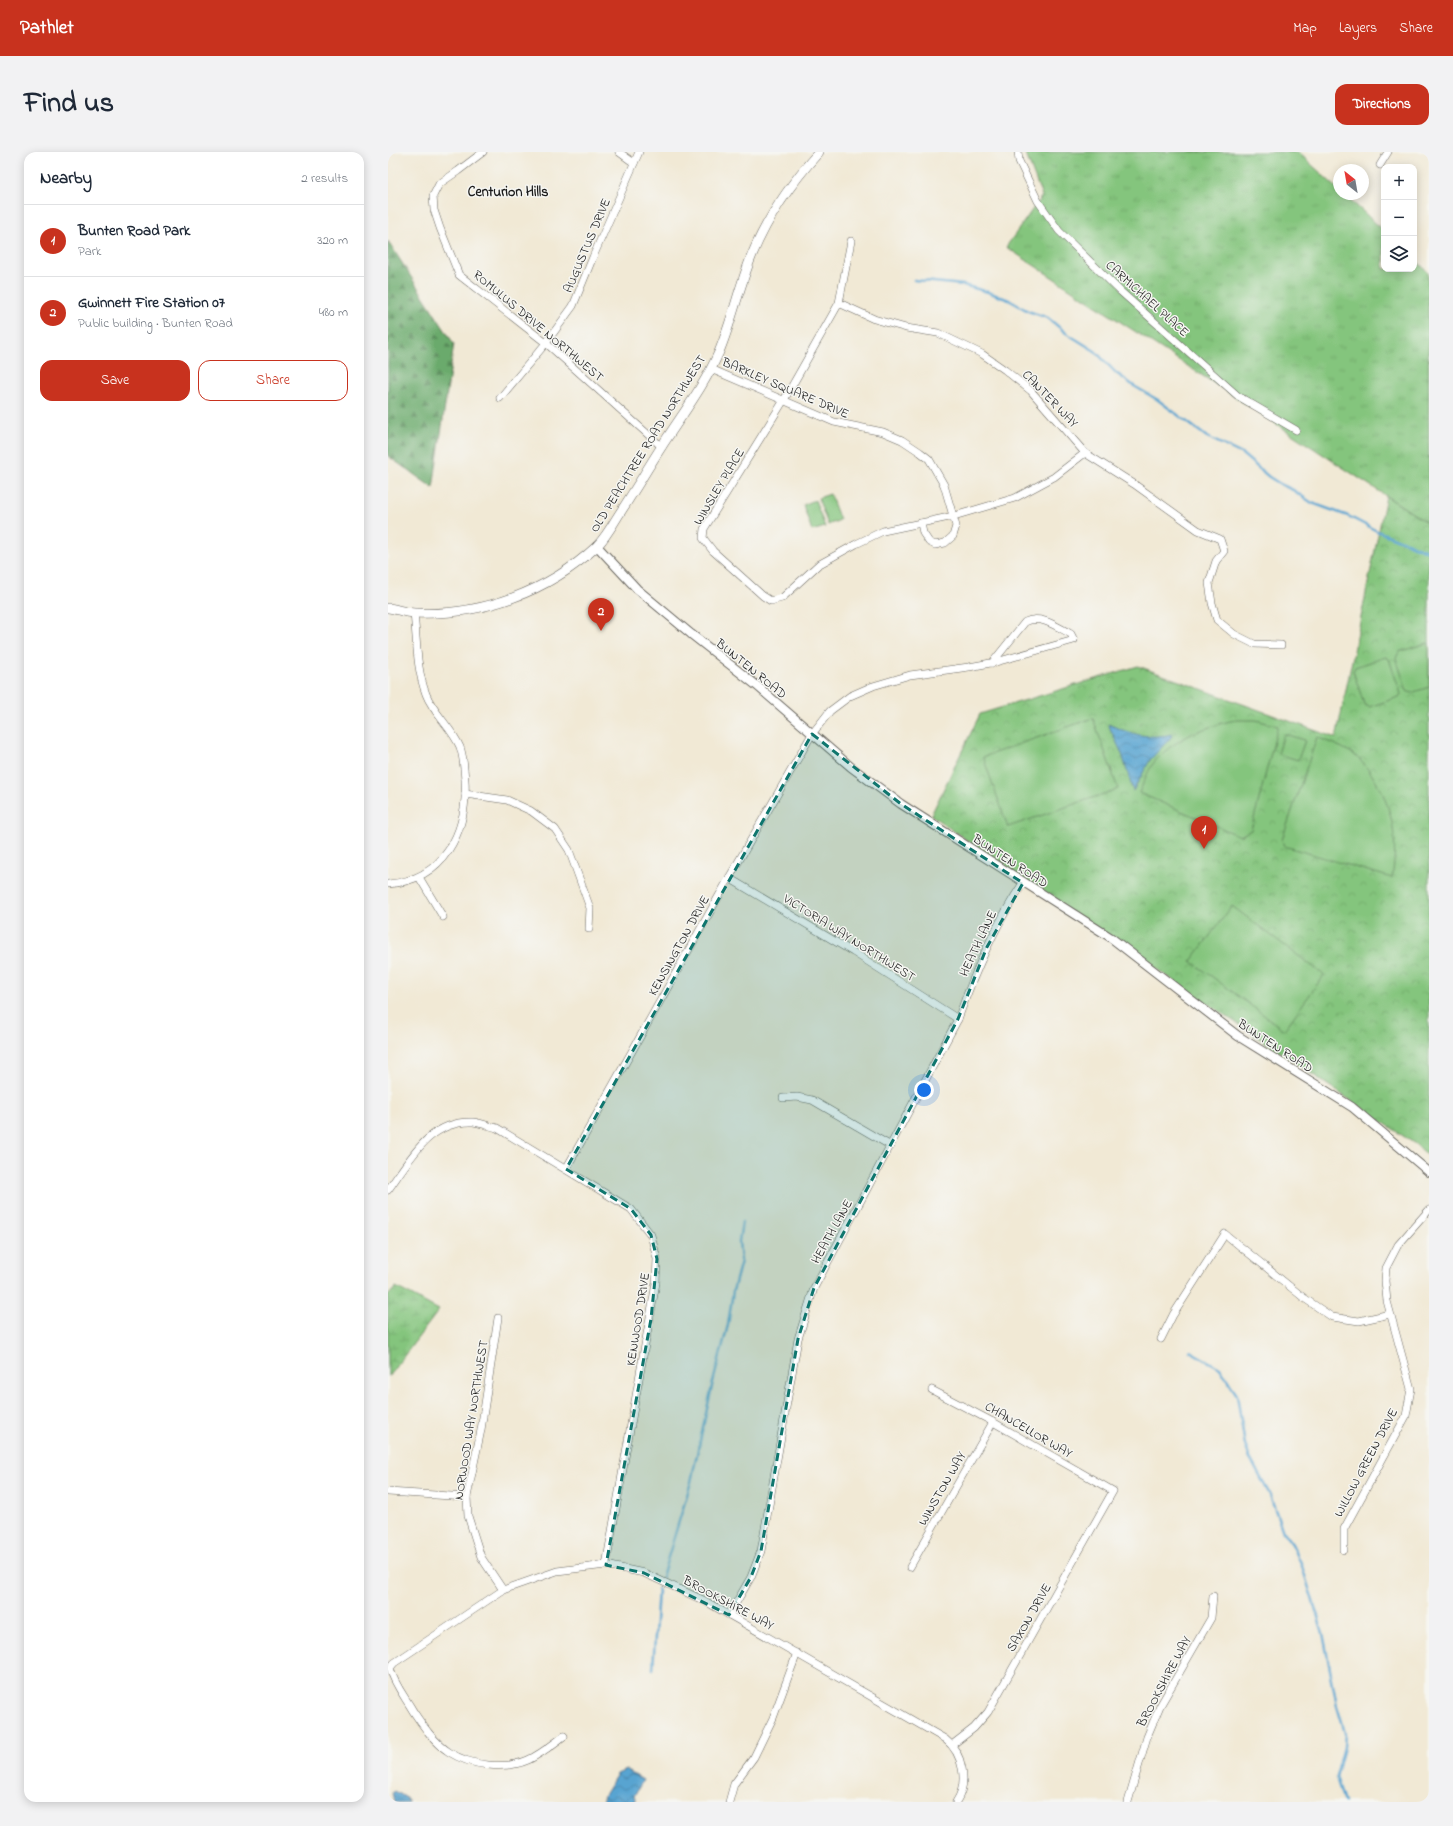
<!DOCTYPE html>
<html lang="en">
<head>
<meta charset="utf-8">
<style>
  :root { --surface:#fff; --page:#f2f2f3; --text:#1f2937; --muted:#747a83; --line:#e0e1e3; --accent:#c8321e }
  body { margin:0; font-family:"Indie Flower",sans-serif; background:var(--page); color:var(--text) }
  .controls { position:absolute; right:12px; top:12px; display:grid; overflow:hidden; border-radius:8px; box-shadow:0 2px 10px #0003 }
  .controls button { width:36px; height:36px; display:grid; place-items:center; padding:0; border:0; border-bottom:1px solid var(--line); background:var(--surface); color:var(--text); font:20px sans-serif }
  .compass { position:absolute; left:945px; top:12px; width:36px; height:36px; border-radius:50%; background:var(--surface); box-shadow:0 2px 10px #0003; rotate:329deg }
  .you { position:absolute; left:536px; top:938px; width:14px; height:14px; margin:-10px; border:3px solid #fff; border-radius:50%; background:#1a73e8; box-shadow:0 0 0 6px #1a73e833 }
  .badge { display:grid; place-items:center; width:26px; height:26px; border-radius:50%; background:var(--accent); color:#fff; font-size:13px; font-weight:700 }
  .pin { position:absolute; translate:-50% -33px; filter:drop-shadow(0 1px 2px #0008) }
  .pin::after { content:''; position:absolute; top:21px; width:14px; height:12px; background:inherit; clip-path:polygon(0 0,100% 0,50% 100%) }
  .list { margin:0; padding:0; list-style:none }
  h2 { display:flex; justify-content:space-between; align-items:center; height:52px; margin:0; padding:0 16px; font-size:17px }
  h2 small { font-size:13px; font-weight:400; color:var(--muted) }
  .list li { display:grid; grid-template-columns:26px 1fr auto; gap:12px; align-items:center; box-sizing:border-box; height:72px; padding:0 16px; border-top:1px solid var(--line) }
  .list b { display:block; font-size:15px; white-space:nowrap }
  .list p { margin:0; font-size:13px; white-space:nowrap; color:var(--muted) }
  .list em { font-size:13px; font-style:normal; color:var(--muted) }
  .actions { display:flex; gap:8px; padding:12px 16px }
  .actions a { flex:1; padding:9px 0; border:1px solid var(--accent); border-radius:12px; text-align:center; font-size:14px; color:var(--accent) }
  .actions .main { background:var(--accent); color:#fff }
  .icon { flex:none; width:22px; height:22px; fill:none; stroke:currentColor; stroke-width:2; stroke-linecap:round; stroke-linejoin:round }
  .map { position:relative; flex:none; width:1041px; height:1650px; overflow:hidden; border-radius:12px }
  header { display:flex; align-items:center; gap:24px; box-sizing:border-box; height:56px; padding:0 20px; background:var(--accent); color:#fff }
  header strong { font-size:19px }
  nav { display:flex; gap:22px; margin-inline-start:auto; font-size:14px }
  .intro { display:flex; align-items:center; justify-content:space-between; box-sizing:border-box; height:96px; padding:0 24px }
  h1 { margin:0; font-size:28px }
  .button { padding:10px 18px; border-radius:12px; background:var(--accent); color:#fff; font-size:14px; font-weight:700 }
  main { display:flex; gap:24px; padding:0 24px }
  aside { flex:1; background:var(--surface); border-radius:12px; box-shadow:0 2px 10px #0003 }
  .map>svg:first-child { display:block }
  .grass { fill:url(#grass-tufts); stroke:#50704c }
  .forest { fill:url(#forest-firs); stroke:#446344 }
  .wetland { fill:url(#wetland-marsh); stroke:#50704c }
  .park { fill:url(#park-crowns); stroke:#50704c }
  .garden { fill:#84c57d; stroke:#50704c }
  .water { fill:url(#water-waves); stroke:#3a6076 }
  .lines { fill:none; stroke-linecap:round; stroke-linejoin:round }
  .stream { stroke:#59a4d1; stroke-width:2.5 }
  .minor-casing { stroke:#67645d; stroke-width:8 }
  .tertiary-casing { stroke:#67645d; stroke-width:10 }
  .secondary-casing { stroke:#67645d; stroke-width:10 }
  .minor { stroke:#fff; stroke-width:7 }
  .tertiary { stroke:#fff; stroke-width:8 }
  .secondary { stroke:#fff; stroke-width:9 }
  .marked { fill:#0f766e; fill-opacity:0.2; stroke:#0f766e; stroke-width:3; stroke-dasharray:8 5; stroke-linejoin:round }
  .labels { text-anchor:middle; stroke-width:3; stroke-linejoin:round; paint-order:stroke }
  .street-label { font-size:13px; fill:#1c1c1c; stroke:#f6f6f2 }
  .neighbourhood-label { font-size:14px; font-weight:bold; fill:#1c1c1c; stroke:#f6f6f2 }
</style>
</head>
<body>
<header>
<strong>Pathlet</strong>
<nav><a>Map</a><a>Layers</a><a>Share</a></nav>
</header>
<div class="intro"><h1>Find us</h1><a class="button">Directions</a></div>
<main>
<aside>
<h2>Nearby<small>2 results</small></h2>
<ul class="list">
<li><span class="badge">1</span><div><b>Bunten Road Park</b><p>Park</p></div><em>320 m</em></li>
<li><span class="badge">2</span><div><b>Gwinnett Fire Station 07</b><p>Public building · Bunten Road</p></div><em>480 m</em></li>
</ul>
<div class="actions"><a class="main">Save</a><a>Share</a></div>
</aside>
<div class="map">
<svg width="1041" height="1650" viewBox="0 0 1041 1650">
  <defs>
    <pattern id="grass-tufts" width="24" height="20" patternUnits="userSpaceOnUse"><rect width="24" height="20" fill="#84c57d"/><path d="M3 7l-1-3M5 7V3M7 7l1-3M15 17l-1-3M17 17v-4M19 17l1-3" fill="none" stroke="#71a96b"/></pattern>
    <pattern id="forest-firs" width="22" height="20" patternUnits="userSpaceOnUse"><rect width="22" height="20" fill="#6baa6c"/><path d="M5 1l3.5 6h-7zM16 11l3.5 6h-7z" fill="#578a58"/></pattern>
    <pattern id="wetland-marsh" width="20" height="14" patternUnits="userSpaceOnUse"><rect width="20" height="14" fill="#84c57d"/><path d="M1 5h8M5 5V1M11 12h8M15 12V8" fill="none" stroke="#71a96b"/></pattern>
    <pattern id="park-crowns" width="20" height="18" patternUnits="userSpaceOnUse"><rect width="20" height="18" fill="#84c57d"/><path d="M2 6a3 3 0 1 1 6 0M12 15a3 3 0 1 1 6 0" fill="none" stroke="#71a96b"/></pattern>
    <pattern id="water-waves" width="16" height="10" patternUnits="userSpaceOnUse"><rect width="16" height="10" fill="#59a4d1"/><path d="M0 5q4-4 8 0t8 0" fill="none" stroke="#4985a9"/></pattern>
  </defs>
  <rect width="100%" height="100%" fill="#f6f6f2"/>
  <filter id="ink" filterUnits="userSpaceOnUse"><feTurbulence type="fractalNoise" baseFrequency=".025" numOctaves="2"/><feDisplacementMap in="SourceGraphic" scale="8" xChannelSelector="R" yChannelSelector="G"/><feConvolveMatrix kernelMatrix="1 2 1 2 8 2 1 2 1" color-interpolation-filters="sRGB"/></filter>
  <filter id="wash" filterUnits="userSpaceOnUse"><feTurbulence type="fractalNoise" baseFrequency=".012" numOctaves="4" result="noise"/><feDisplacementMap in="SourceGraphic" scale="16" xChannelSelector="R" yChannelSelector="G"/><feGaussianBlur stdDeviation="0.9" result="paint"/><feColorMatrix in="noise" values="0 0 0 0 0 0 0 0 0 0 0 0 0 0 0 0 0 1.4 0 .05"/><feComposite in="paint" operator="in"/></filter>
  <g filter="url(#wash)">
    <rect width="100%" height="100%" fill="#f1e9d5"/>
    <path class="grass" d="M637,0H910L951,38V42H956L996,79V117H1026V107L1040,120L1041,372L618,95L654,44Z"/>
    <path class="forest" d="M0,89L66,192L45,336L0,304Z"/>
    <path class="wetland" d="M8,1135L51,1158L0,1225V1144Z"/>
    <path class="park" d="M998,344L1041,372V1004L1027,992L708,776L680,760L543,663L592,562L750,514L948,586Z"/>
    <g class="garden">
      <path d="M442,342L452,368L440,373L430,346Z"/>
      <path d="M427,348L437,375L424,379L415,353Z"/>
      <path d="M1039,491L1041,492V535L1023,541L1019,539L1008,506L1011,500Z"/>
      <path d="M998,505L1001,507L1013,542L1011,545L981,555L976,552L965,519L967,515Z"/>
      <path d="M705,566L730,637L620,675L595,605Z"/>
      <path d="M847,568H868L890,574L863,678L852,684L751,641C755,632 759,621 764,613C784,587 816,575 847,568Z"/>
      <path d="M896,582L917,588L910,608L890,602Z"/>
      <path d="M929,585C940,590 952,594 962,600C973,607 981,618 987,628C1006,658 1010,691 1004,726L896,694L894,688Z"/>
      <path d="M844,754L936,823L896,878L803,809Z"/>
    </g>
    <g class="water">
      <path d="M720,572C745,583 759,587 786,582L762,608L745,639L734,602Z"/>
      <path d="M238,1618L255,1628L246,1644L248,1650H214L216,1643L229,1622Z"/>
      <path d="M7,1639L17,1645L21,1650H6L4,1641Z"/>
    </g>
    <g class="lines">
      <g class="stream">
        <path d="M526,128L575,133L600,140L621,148L640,159L660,166L678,181L707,199L728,221L746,234L770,248L819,285L854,302L881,325L894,333L905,338L924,351L960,364L989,379L1041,400"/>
        <path d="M802,1199L832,1216L849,1243L857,1293L862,1306L882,1343L895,1380L904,1392L913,1411L935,1481L949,1554L957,1581L956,1595L948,1625L956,1650"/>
        <path d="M274,1425L303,1330L324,1234L340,1173L345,1139L353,1109L351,1089L354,1070"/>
        <path d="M265,1517L270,1437"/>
      </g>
    </g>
  </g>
  <g filter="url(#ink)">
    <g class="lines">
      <g class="minor-casing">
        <g id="minor">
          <path d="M95,0L70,19L51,32L45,44L46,58L52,76L71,123L158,191L274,295"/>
          <path d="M231,0L246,11"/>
          <path d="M630,0L631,9L650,49L671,79L732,139L850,244L908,278"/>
          <path d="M992,13L1000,0"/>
          <path d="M463,89L451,151L396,248L316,377L315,386L325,399L375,444L383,449L394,446L430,413L468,392L495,379L566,364L627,346L666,325L697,301"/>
          <path d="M451,151L486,167L518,176L550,181L594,202L617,218L643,239L697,301L746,332L810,378L832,387L836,399L828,409L821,431L824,451L829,468L846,482L866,492L893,493"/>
          <path d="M323,217L446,270L495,280L514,288L532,300L541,307L556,333L568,374L565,384L557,391L547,393L541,390L535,381L533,371"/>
          <path d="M112,246L158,191L185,154L205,105L251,0"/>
          <path d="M77,642L119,648L143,659L167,677L181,698L202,756L201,777"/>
          <path d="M31,725L55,765"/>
          <path d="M341,726L465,800L570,867"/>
          <path d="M0,732C56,728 80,680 77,628C76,618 76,606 72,595C64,576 45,561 38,542C28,516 29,488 26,461"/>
          <path d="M395,946L409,945L424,948L503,994"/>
          <path d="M178,1017L341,726L424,582L442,559L462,544L485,534L522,523L581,515L608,510L686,488L683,482C669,475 653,462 637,470L604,511"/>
          <path d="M0,1038C22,1008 41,968 85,970C93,971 101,974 109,976L243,1057L263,1083L269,1107L268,1131L218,1413"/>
          <path d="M110,1166L93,1278L79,1345L80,1364L93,1405L115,1438"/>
          <path d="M773,1187L785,1163L837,1082L916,1146L944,1165L971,1169L1002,1162"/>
          <path d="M544,1238L605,1270L725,1339L600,1560L586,1576L564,1593"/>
          <path d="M0,1340L79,1345"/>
          <path d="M956,1398V1377L1018,1264L1023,1237L999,1149L997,1129L998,1116L1010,1093L1041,1058"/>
          <path d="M522,1415L605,1270"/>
          <path d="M341,1463L363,1425L373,1399L410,1187L426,1136L570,867C587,819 607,773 635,731"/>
          <path d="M176,1584C165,1592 153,1602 140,1608C117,1618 83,1614 61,1600C46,1590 35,1574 25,1559C17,1545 6,1532 2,1516L6,1511L115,1438L169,1419L218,1413L256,1421L317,1449L557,1587C575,1601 581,1631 568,1650"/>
          <path d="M341,1650L346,1632L366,1605L385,1566L409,1501"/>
          <path d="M740,1650L759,1585L772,1554L823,1466L825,1444"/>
        </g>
      </g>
      <g class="tertiary-casing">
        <path id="tertiary" d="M209,394L249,437L303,482L368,533L463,615L513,652L722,785L850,884L964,955L1041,1020"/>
      </g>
      <g class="secondary-casing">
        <path id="secondary" d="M0,456C9,457 18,461 27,461C93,464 160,440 209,394C217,386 224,374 230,364C245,341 258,319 272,297C292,265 316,235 331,200C344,169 351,135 364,103C380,64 403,31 431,0"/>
      </g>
      <use href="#minor" class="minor"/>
      <use href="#tertiary" class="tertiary"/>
      <use href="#secondary" class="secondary"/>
    </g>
  </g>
  <path class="marked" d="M424,582L513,652L635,731L599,795L570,867L426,1136L410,1187L373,1399L363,1425L341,1463L256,1421L218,1413L263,1167L269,1107L263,1083L243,1057L178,1017Z"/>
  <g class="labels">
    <g class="street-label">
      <text transform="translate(198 93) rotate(-67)" y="5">AUGUSTUS DRIVE</text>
      <text transform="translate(760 146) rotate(42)" y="5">CARMICHAEL PLACE</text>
      <text transform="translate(151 173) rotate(40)" y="5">ROMULUS DRIVE NORTHWEST</text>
      <text transform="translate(398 235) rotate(23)" y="5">BARKLEY SQUARE DRIVE</text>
      <text transform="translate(663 246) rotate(46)" y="5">CANTER WAY</text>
      <text transform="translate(259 291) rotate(-58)" y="5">OLD PEACHTREE ROAD NORTHWEST</text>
      <text transform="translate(330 334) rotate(-59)" y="5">WINSLEY PLACE</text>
      <text transform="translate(364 516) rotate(39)" y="5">BUNTEN ROAD</text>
      <text transform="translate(623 708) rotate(33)" y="5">BUNTEN ROAD</text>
      <text transform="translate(462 785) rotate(32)" y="5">VICTORIA WAY NORTHWEST</text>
      <text transform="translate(589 791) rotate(-65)" y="5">HEATH LANE</text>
      <text transform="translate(290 793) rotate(-61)" y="5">KENSINGTON DRIVE</text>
      <text transform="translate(888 893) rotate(33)" y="5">BUNTEN ROAD</text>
      <text transform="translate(443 1079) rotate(-61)" y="5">HEATH LANE</text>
      <text transform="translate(249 1167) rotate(-81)" y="5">KENWOOD DRIVE</text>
      <text transform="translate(82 1268) rotate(-81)" y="5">NORWOOD WAY NORTHWEST</text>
      <text transform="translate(641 1277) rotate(30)" y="5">CHANCELLOR WAY</text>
      <text transform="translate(977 1310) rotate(-62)" y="5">WILLOW GREEN DRIVE</text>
      <text transform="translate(553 1336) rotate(-60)" y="5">WINSTON WAY</text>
      <text transform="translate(341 1450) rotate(28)" y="5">BROOKSHIRE WAY</text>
      <text transform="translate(640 1465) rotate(-60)" y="5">SAXON DRIVE</text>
      <text transform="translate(775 1529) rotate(-62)" y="5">BROOKSHIRE WAY</text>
    </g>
    <g class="neighbourhood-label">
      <text x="120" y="44">Centurion Hills</text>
    </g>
  </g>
</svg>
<div class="controls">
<button>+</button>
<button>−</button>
<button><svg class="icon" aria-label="layers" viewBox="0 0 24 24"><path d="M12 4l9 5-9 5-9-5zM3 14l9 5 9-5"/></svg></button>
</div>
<svg class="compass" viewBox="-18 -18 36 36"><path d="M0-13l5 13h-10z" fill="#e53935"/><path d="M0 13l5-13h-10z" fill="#747a83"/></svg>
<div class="you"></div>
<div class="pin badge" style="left:816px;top:697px">1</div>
<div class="pin badge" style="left:213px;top:479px">2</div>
</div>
</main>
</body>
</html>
